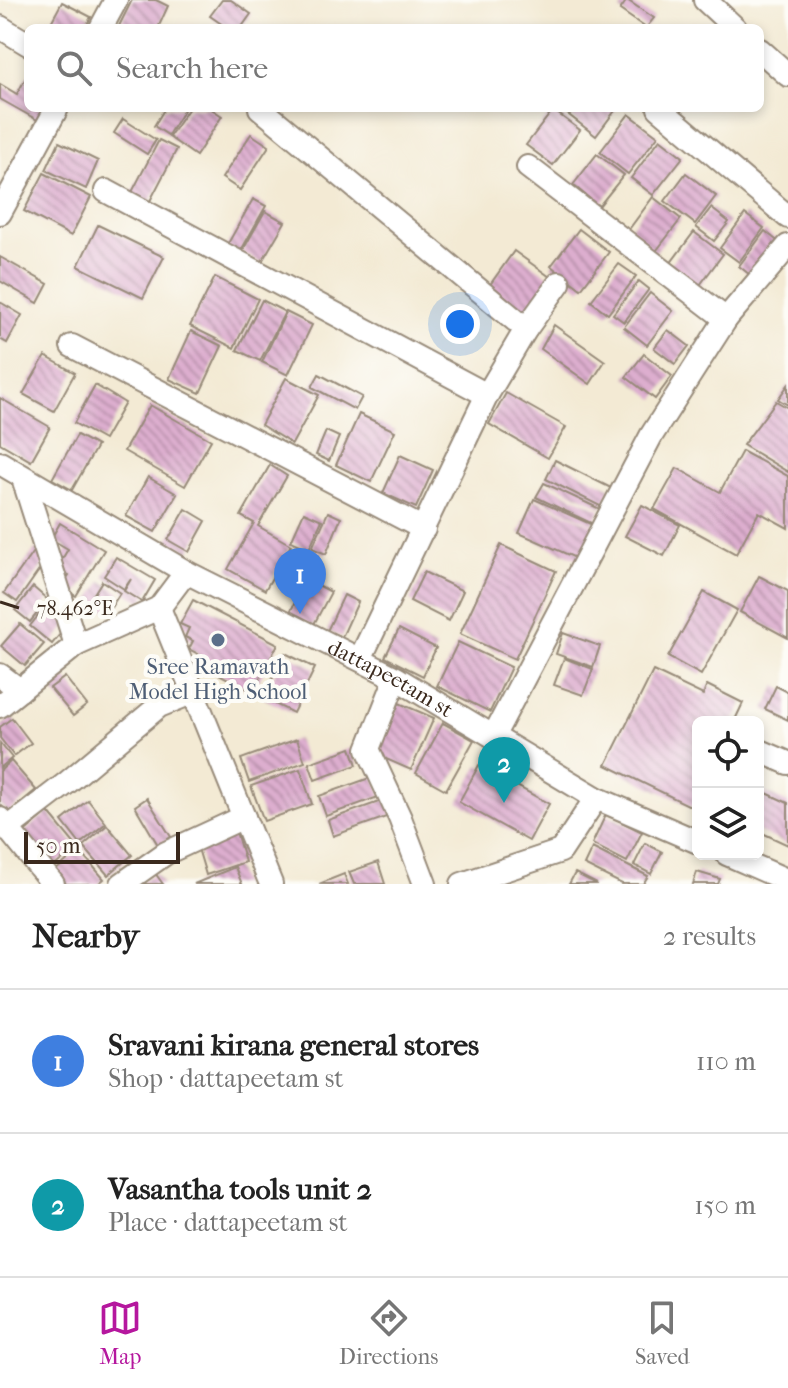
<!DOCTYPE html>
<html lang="en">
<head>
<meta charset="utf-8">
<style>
  :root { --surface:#fff; --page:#f6f6f6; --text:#222; --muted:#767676; --line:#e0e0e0; --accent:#b5179e }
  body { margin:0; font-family:"IM FELL French Canon",serif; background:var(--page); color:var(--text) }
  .controls { position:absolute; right:24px; bottom:24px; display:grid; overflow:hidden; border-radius:12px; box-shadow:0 4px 12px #0003 }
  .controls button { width:72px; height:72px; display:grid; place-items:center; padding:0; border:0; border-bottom:2px solid var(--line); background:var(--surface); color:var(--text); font:40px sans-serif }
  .scale { position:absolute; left:24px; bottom:20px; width:156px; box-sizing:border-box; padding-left:8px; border:4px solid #3b2a1e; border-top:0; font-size:22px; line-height:28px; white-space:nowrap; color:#3b2a1e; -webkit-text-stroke:6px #fdfcf7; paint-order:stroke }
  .you { position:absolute; left:460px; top:324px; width:28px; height:28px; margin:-20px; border:6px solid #fff; border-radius:50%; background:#1a73e8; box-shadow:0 0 0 12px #1a73e833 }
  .badge { display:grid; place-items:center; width:52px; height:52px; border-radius:50%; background:var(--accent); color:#fff; font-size:26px; font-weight:700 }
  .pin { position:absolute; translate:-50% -66px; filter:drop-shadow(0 2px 4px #0008) }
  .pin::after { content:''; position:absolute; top:42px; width:28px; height:24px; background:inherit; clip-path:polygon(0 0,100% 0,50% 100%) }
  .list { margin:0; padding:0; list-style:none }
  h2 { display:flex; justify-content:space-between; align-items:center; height:104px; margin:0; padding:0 32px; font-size:34px }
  h2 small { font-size:26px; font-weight:400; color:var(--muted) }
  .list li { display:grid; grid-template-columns:52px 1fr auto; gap:24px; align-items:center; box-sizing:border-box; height:144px; padding:0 32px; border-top:2px solid var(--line) }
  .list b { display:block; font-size:30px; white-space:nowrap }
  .list p { margin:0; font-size:26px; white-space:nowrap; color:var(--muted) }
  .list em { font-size:26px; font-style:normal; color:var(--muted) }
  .icon { flex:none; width:44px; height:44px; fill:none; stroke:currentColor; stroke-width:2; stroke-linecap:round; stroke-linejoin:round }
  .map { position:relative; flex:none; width:788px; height:884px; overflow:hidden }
  .search { position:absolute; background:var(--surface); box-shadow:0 4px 12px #0003; left:24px; right:24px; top:24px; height:88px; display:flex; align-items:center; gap:20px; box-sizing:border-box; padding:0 28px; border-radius:12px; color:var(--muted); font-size:30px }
  .sheet { height:392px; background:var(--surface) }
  nav { display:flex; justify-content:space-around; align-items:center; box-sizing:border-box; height:112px; border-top:2px solid var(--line); background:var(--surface); font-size:22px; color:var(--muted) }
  nav a { display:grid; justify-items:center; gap:4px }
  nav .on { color:var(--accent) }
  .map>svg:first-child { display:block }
  .building { fill:url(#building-back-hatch) }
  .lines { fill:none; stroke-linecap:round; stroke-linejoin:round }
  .minor-casing { stroke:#978a79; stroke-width:26 }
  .minor { stroke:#fff; stroke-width:22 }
  .ticks { fill:none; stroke:#3b2a1e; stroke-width:3 }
  .service-dot { fill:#5c6f8a; stroke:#fdfcf7; stroke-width:3 }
  .labels { text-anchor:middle; stroke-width:8; stroke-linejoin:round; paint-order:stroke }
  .service-label { font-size:22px; fill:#4e5e75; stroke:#fdfcf7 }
  .street-label { font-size:22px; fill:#3b2a1e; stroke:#fdfcf7 }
  .ticks-label { font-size:20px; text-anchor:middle; fill:#3b2a1e; stroke:#fdfcf7; stroke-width:8; stroke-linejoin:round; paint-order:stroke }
</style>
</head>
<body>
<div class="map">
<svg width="788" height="884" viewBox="0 0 788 884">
  <defs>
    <pattern id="building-back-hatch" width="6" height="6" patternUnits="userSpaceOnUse" patternTransform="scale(2)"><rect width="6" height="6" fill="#ddaecf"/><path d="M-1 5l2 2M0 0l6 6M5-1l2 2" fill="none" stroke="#b48ea7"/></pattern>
  </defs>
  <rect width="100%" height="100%" fill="#fdfcf7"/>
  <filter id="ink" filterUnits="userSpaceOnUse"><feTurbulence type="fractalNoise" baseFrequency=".0125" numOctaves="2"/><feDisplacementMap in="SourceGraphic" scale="16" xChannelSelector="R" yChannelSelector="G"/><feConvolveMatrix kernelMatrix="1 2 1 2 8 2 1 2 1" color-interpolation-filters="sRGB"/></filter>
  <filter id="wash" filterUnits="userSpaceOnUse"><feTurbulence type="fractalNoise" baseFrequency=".006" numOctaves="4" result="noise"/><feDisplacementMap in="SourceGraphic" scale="32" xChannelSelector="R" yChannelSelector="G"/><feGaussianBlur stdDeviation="1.8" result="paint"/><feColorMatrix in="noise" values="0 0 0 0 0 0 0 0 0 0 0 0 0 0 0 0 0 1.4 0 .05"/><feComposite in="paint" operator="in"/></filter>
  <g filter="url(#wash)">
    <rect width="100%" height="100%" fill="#f3ead4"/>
    <g id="blocks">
      <g class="building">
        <path d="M132,0H156L168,6L158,28H118Z"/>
        <path d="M222,0H231L251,14L241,28H221L223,25L210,16Z"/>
        <path d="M627,0L654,18L646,28L620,10Z"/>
        <path d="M62,2L91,17L85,28H48Z"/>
        <path d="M28,74V108H46L39,121L0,99V84L17,94Z"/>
        <path d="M165,108H185L168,135L154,126Z"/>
        <path d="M189,108H210L222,116L196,156L169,137Z"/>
        <path d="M568,108H617L596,136L565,112Z"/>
        <path d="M553,110L580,130L553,165L526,145Z"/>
        <path d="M629,114L658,136L628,174L600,152Z"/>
        <path d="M123,119L156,140L147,154L114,133Z"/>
        <path d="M251,134L269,146L240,190L222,178Z"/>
        <path d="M660,139L683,157L653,195L631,178Z"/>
        <path d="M159,140L177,149L149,203L131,194Z"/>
        <path d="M59,142L98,161L86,189L46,170Z"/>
        <path d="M597,154L624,175L599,206L573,185Z"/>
        <path d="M44,173L91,197L71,236L24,211Z"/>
        <path d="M686,173L716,196L695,224L665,201Z"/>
        <path d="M653,197L681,219L653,255L627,232Z"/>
        <path d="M253,199L266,206L239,254L226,247Z"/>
        <path d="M711,208L729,222L714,241L696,227Z"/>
        <path d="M265,211L285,222L261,263L242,252Z"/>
        <path d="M745,214L764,228L739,262L720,248Z"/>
        <path d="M98,225L164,257L143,298L78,266Z"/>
        <path d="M579,229L609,252L581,289L551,266Z"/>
        <path d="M765,231L781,244L755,279L739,266Z"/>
        <path d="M694,232L723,254L697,289L670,264Z"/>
        <path d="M514,251L550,277L524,315L487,289Z"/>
        <path d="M0,257L48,284L38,303L0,281Z"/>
        <path d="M619,264L636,276L608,314L591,301Z"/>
        <path d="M215,277L258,299L234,348L190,326Z"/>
        <path d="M639,281L649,289L624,322L613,314Z"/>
        <path d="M650,293L673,311L647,345L624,327Z"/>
        <path d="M262,300L285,312L260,361L237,350Z"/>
        <path d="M0,302L22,315L7,343L0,339Z"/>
        <path d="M286,312L312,325L288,375L262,362Z"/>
        <path d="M554,325L605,361L590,384L541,349Z"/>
        <path d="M668,330L689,346L675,364L654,348Z"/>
        <path d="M191,331L222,346L200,393L169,379Z"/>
        <path d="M644,354L672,376L655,399L626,377Z"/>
        <path d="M45,356L75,373L54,411L23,394Z"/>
        <path d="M319,374L362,397L355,410L312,387Z"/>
        <path d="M286,378L319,395L292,444L261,425Z"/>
        <path d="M95,385L125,403L104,440L74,423Z"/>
        <path d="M788,385V405L778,399Z"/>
        <path d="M506,393L566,427L548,458L489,424Z"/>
        <path d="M0,398L50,427L31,461L0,443Z"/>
        <path d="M776,401L788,408V472L743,445Z"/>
        <path d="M150,405L211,440L185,486L124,451Z"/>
        <path d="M359,414L395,431L371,482L336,465Z"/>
        <path d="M326,431L339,437L329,461L316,455Z"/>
        <path d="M77,435L97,446L72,490L52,479Z"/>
        <path d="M742,451L788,476V528L759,512L736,554L654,509L677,468L720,492Z"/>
        <path d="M400,455L433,470L416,508L383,493Z"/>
        <path d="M555,460L611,488L602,507L546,479Z"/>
        <path d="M270,465L287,476L258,526L291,545L265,590L228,569L254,523L241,516Z"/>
        <path d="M148,477L177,494L155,532L126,516Z"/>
        <path d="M544,483L600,509L593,524L536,497Z"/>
        <path d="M534,499L595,526L580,560L519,533Z"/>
        <path d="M642,505L680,525L664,556L625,536Z"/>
        <path d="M186,509L206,521L189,552L168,540Z"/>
        <path d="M304,512L322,520L309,549L291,541Z"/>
        <path d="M328,512L341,518L326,554L312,548Z"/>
        <path d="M60,523L104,550L76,596L61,587L69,575L57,568L68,549L51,539Z"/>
        <path d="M501,545L556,571L515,659L460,634Z"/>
        <path d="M296,547L318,556L308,577L287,568Z"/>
        <path d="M35,549L47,559L17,602L4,593Z"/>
        <path d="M116,557L155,580L142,602L124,591L131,579L124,589L104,576Z"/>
        <path d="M424,572L463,591L449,621L410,601Z"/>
        <path d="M759,576L788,591V638L740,612Z"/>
        <path d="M307,579L331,592L313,626L289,614Z"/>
        <path d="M102,581L120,593L108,612L90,600Z"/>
        <path d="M33,587L48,600L30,622L15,610Z"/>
        <path d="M704,592L737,610L701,675L668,657Z"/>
        <path d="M344,595L358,602L342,637L327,631Z"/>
        <path d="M193,600L278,644L253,692L194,661L198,654L189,649L193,641L185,637L189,628L180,624Z"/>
        <path d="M46,606L68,624L52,644L30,626Z"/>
        <path d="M20,624L44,644L25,666L1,646Z"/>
        <path d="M399,629L436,648L423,676L385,657Z"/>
        <path d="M563,633L600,646L593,667L556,654Z"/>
        <path d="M458,642L511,667L490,712L437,686Z"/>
        <path d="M285,653L315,668L293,713L263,698Z"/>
        <path d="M564,658L593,669L583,695L554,685Z"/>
        <path d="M653,671L703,695L707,685L743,703L734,722H698V794L692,807L606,765Z"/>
        <path d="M65,677L87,705L73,716L50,688Z"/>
        <path d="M776,686L788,692V720L765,709Z"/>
        <path d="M399,703L434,718L411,770L377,755Z"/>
        <path d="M12,718L31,743L14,756L0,738V727Z"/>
        <path d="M443,723L474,740L446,790L416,773Z"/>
        <path d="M297,739L305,762L249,782L241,759Z"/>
        <path d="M0,743L12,758L0,768Z"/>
        <path d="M351,748L357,765L315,780L309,763Z"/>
        <path d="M11,761L36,790L8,813L0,804V771Z"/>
        <path d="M479,765L549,804L529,841L459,802Z"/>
        <path d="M300,769L312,804L264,821L251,786Z"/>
        <path d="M375,776L381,796L326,816L319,796Z"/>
        <path d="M758,789L788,803V845L758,831Z"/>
        <path d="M147,798L171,837L158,845L135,806Z"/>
        <path d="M387,799L392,815L333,836L328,820Z"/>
        <path d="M88,800L106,823L80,844L62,821Z"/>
        <path d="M48,812L77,847L51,869L22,834Z"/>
        <path d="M606,814L642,832L627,862L592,844Z"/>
        <path d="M107,825L132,855L108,875L83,846Z"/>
        <path d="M236,832L245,862L206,875L197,845Z"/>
        <path d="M645,843L662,852L651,874L634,865Z"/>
        <path d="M592,848L648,876L643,884H622L584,865Z"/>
        <path d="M79,850L104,879L98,884H66L55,871Z"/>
        <path d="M378,862L385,884H354L349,872Z"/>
        <path d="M235,867L242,884H194Z"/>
        <path d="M697,872L720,879L718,884H693Z"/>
        <path d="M155,873L163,884H140Z"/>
        <path d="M575,873L597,884H569Z"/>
        <path d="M344,874L348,884H319Z"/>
      </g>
    </g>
  </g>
  <g filter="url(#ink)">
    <use href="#blocks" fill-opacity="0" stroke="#978a79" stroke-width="2"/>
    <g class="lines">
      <g class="minor-casing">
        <g id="minor">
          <path d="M705,0L735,28"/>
          <path d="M0,27L28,44"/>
          <path d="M101,28L116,0"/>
          <path d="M760,50L788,75"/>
          <path d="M260,108L526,329L487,395L360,659"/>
          <path d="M659,108L788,217"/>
          <path d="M528,167L726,319"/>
          <path d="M106,191L487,395"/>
          <path d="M0,213L57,108"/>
          <path d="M526,329L559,283"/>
          <path d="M72,346L424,529"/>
          <path id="s1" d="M0,463L186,572L396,678L596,798L698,842"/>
          <path d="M23,478L76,645"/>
          <path d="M159,608L271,884"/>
          <path d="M0,675L20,690"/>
          <path d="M396,678L368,749L400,818L425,884"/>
          <path d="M0,706L76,645L159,608L186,572"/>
          <path d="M494,735L651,436L726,319L788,246"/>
          <path d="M758,750L788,763"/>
          <path d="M0,819L53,884"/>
          <path d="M8,828L68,782L159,706L194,692"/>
          <path d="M727,854L784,879L783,884"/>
          <path d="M122,884L166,853L244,817"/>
          <path d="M462,884L561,851L596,798"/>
        </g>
      </g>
      <use href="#minor" class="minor"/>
    </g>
  </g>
  <path class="ticks" d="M0,602L19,608"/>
  <circle class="service-dot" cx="218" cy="640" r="8"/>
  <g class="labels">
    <g class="service-label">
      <text x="218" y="674">Sree Ramavath<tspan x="218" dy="25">Model High School</tspan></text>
    </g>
    <g class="street-label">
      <text dy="8" stroke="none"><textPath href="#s1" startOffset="446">dattapeetam st</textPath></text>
    </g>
  </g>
  <g class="ticks-label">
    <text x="75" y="615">78.462°E</text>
  </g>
</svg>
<div class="controls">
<button><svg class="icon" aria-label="locate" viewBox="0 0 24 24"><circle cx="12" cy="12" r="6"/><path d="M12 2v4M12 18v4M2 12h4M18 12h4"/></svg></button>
<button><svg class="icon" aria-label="layers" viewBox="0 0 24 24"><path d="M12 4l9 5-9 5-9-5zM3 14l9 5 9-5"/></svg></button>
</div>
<div class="scale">50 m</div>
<div class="you"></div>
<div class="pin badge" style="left:300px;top:614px;background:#3f7fe0">1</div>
<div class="pin badge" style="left:504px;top:803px;background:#0f9aa8">2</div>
<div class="search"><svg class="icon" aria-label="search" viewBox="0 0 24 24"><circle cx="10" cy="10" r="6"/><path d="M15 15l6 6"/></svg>Search here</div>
</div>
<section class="sheet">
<h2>Nearby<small>2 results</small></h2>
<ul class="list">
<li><span class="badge" style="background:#3f7fe0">1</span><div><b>Sravani kirana general stores</b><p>Shop · dattapeetam st</p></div><em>110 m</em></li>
<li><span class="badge" style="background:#0f9aa8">2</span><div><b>Vasantha tools unit 2</b><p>Place · dattapeetam st</p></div><em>150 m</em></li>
</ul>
</section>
<nav>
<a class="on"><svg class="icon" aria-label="map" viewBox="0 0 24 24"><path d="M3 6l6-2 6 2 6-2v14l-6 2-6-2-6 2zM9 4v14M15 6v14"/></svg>Map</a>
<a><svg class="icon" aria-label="directions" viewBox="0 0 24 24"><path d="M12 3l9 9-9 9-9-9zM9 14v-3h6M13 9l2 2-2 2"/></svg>Directions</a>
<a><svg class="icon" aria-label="saved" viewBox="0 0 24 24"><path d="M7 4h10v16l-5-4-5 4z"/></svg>Saved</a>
</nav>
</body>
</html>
